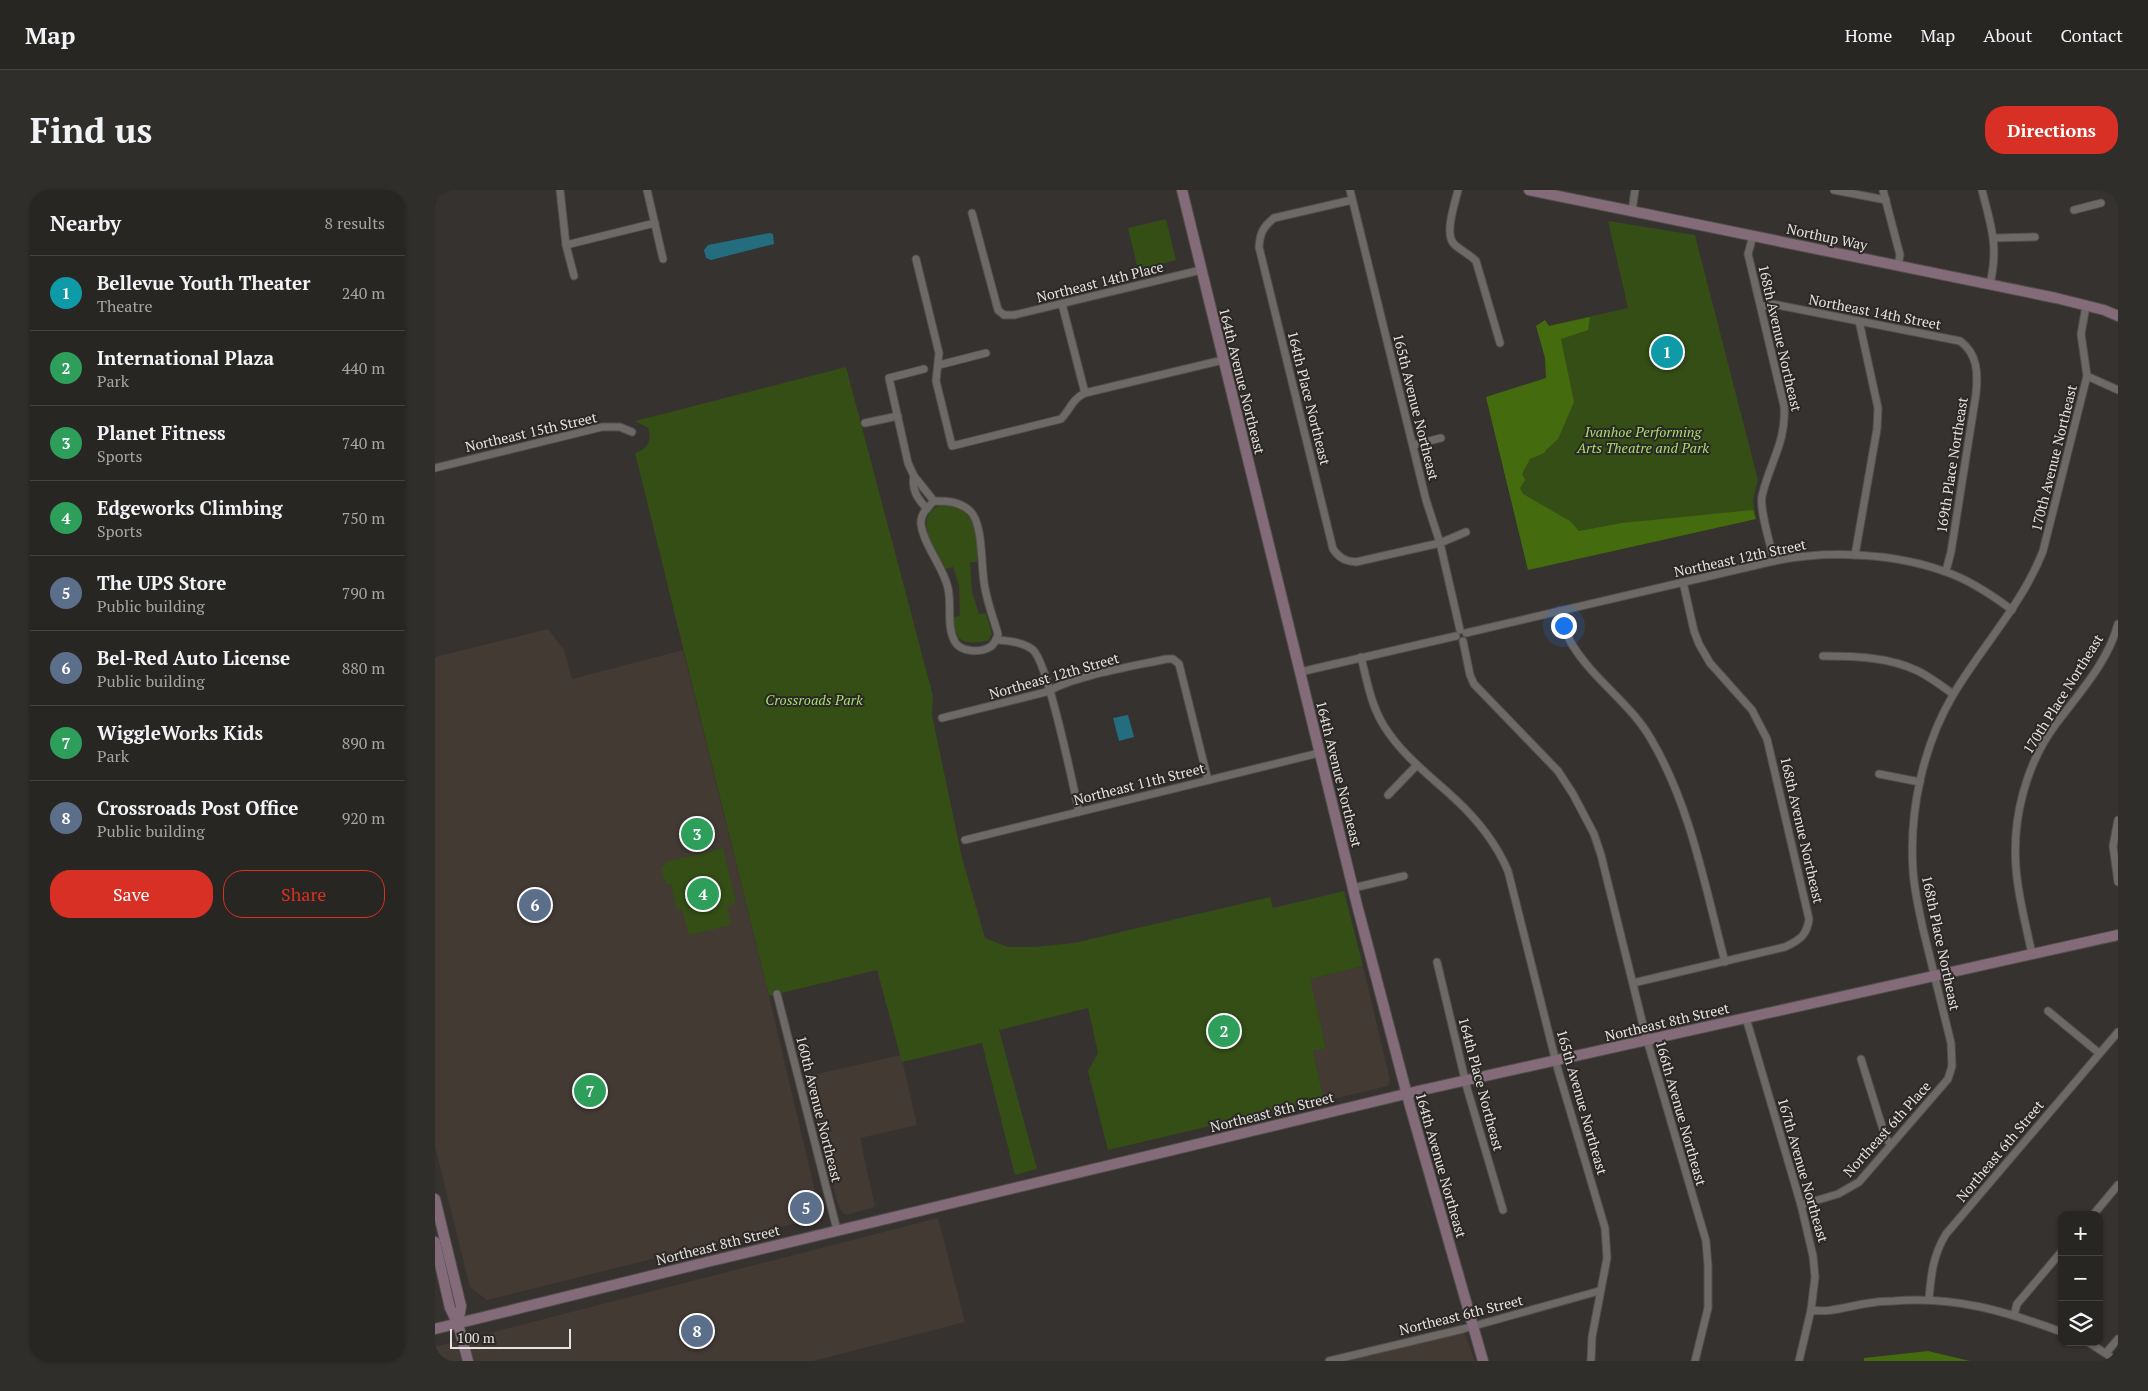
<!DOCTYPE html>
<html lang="en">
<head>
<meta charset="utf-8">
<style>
  :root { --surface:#282623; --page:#302e2b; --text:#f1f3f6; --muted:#a5a5a6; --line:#444341; --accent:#d93025 }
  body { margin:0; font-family:"PT Serif",serif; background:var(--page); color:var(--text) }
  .controls { position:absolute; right:15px; bottom:15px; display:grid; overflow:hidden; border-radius:10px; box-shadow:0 1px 4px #0004 }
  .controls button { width:45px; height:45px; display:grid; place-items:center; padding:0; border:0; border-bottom:1px solid var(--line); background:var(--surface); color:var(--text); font:25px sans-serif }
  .scale { position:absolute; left:15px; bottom:12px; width:121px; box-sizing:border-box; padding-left:5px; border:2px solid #e5e2e1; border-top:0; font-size:14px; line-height:18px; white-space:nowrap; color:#e5e2e1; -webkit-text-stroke:4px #2b2825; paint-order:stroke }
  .you { position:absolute; left:1128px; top:435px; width:18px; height:18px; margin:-12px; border:4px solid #fff; border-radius:50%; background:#1a73e8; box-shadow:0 0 0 8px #1a73e833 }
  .badge { display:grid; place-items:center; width:32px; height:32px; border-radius:50%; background:var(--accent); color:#fff; font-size:16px; font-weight:700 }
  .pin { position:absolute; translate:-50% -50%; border:2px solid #fff; box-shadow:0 1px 5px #0006 }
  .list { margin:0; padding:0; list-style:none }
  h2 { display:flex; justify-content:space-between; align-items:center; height:65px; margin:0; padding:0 20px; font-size:21px }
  h2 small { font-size:16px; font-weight:400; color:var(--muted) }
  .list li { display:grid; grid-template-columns:32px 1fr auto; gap:15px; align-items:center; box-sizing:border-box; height:75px; padding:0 20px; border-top:1px solid var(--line) }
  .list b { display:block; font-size:19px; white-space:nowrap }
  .list p { margin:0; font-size:16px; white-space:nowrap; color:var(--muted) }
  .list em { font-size:16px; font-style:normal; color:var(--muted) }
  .actions { display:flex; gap:10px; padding:15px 20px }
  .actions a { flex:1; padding:11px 0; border:1px solid var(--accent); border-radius:20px; text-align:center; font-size:18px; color:var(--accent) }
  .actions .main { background:var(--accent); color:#fff }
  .icon { flex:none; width:28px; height:28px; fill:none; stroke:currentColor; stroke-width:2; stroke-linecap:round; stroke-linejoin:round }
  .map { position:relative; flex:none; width:1683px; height:1171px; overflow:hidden; border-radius:20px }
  header { display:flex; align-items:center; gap:30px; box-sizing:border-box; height:70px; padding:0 25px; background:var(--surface); border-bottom:1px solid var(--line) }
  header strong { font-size:24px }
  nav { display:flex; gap:28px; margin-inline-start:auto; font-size:18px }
  .intro { display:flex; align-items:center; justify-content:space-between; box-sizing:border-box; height:120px; padding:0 30px }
  h1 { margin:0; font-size:35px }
  .button { padding:12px 22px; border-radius:20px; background:var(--accent); color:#fff; font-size:18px; font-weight:700 }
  main { display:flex; gap:30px; padding:0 30px }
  aside { flex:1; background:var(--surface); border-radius:20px; box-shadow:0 1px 4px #0004 }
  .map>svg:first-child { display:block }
  .built { fill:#433a34 }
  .green { fill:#344e16 }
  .forest { fill:#446b0d }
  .water { fill:#246d7e }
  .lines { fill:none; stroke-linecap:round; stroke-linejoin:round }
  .street-casing { stroke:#514e4c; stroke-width:9 }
  .secondary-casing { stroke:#514e4c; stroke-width:12 }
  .street { stroke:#6d6966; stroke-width:7 }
  .secondary { stroke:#846b7a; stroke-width:10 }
  .labels { text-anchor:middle; stroke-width:4; stroke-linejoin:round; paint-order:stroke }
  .street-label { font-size:14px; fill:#e5e2e1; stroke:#2b2825 }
  .park-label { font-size:14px; font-style:italic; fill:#a7df6f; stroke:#2b2825 }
</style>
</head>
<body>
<header>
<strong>Map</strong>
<nav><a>Home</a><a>Map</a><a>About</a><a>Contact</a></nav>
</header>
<div class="intro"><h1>Find us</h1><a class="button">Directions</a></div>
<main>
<aside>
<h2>Nearby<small>8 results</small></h2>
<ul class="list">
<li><span class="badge" style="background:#0f9aa8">1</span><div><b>Bellevue Youth Theater</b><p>Theatre</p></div><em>240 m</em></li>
<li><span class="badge" style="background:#2e9e5b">2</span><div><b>International Plaza</b><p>Park</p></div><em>440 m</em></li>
<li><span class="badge" style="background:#2e9e5b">3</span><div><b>Planet Fitness</b><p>Sports</p></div><em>740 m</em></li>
<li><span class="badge" style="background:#2e9e5b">4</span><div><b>Edgeworks Climbing</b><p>Sports</p></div><em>750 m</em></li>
<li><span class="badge" style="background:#5c6f8a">5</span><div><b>The UPS Store</b><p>Public building</p></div><em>790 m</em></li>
<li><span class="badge" style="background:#5c6f8a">6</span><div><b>Bel-Red Auto License</b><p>Public building</p></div><em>880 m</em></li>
<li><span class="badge" style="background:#2e9e5b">7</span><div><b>WiggleWorks Kids</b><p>Park</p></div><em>890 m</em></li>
<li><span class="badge" style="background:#5c6f8a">8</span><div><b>Crossroads Post Office</b><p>Public building</p></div><em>920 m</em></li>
</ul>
<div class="actions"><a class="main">Save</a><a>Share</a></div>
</aside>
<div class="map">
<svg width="1683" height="1171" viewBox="0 0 1683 1171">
  <rect width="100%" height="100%" fill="#36322f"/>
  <g class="built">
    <path d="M113,439L129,460L137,489L248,460L334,806L386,1027L52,1110L35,1097L0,956V467Z"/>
    <path d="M928,776L955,890L953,896L889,911L878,861L891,857L874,789Z"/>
    <path d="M466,865L482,935L425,948L440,1017L411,1025L405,1019L402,1011L369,887Z"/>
    <path d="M503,1028L530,1132L378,1171H0V1157Z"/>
    <path d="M1028,1139L1040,1171H906Z"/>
  </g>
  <g class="green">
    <path d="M731,29L741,70L703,80L693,38Z"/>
    <path d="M1173,31L1260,45L1323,290L1318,310L1321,329L1093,380L1051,207L1126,190L1113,136L1193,118Z"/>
    <path d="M411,177L498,506L497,525L527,668L550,748L573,757H599L639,753L835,707L838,718L909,701L928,776L875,789L891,858L878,861L889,911H882L673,960L653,881L663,863L653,818L564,840L602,979L580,985L547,853L467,872L442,780L334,806L200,263C213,259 217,251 213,238L200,231Z"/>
    <path d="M508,314C515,315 524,317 530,322C540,330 544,360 542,372H535L537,401L544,424L551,423L557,444L553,451C528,454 521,454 518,427L525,426L524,396L518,377L511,379C500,359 475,325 508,314Z"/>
    <path d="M288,658L301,713L292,716L296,735L254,745L247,719L242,720L236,694H231L226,677L231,675L230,672Z"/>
    <path d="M162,885L169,911L148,917L141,890Z"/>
  </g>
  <g class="forest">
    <path d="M1155,127L1153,140L1126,149L1139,212L1123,249L1112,259L1109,263L1095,269L1087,284L1090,290L1085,298L1088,304L1135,331L1144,341L1187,333L1318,320L1321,329L1093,380L1051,207L1111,188L1110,168L1101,136L1110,130L1114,136Z"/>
    <path d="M1493,1161L1535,1171H1429V1168Z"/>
  </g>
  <g class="water">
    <path d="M334,43L338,44L339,54L276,70L271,68L269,60L273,55Z"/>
    <path d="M693,525L699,547L684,551L678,528Z"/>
  </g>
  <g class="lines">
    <g class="street-casing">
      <g id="street">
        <path d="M125,0L131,55L139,86"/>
        <path d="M212,0L228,69"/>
        <path d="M915,0L991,310L1005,353L1025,440"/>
        <path d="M1023,0C1020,13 1009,44 1019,54C1025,60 1034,64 1041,71L1065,153"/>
        <path d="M1399,0L1451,10"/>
        <path d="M1448,0L1465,65L1463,75"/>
        <path d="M1547,0C1556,36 1564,56 1555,94"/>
        <path d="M917,10L839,28C828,37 825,43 824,57L898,359C904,368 910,371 921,372L1005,353L1031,342"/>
        <path d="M1639,20L1666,13"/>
        <path d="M1197,21L1200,0"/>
        <path d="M537,23L563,120L569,125H579L766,80"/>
        <path d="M1318,46L1313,64L1349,216C1352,251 1334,274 1327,306C1324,319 1336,356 1339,371"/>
        <path d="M1560,48L1600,47"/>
        <path d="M131,55L220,33"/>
        <path d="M481,69L504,163L501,191L517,256L626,229C635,220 637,209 650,203L788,170"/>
        <path d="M627,114L650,203"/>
        <path d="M1326,117L1337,114L1525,151C1543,164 1543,184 1541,204L1516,362L1511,381"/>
        <path d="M504,175L551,163"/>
        <path d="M489,179L454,188L473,273L479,286L499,311"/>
        <path d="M1652,186L1683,200"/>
        <path d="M430,233L463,226"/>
        <path d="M978,255L1006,248"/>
        <path d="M0,278L167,237H185L197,242"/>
        <path d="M479,286C476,300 483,309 492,319"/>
        <path d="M499,311C512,311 524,311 535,321C548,333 546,374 549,392C551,409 558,427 563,444C562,448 559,455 555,457C545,463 526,462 520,452C511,436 517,415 513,398C508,376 489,356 486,334C485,324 493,317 499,311Z"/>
        <path d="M1420,365L1442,239L1443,218L1424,131"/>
        <path d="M1124,421C1128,434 1131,445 1138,456C1160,491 1196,514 1216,549C1256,617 1270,697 1290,772"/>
        <path d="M1031,443L1339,371C1392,360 1460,363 1511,382C1535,390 1557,405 1577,420"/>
        <path d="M562,450C574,451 588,452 598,460C613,473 638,595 644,622"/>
        <path d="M1028,451L1035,485L1039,494L1123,581L1138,604L1159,644L1166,665L1210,843L1271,1051L1273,1076V1118L1260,1171"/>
        <path d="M1388,466C1419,466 1454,467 1483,481C1495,487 1507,496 1518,504"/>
        <path d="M926,467C932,491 936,515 949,536C967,565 994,585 1019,608C1042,629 1061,653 1073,681L1123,880L1170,1038L1172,1068L1157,1147L1156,1171"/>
        <path d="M865,482L1021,446"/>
        <path d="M507,528L615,501C633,487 705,475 731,469H738L744,474L773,590"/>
        <path d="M1444,584L1485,592"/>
        <path d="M953,605L982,575"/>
        <path d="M1683,630L1678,656L1683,692"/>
        <path d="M530,650L884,563"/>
        <path d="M918,698L969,686"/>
        <path d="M1597,764C1591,735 1583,707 1581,678C1577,628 1591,574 1621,534C1644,503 1673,472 1683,434"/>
        <path d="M1002,772L1032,898L1068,1020"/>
        <path d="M1198,793L1350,757C1365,750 1372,745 1374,729L1332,549L1317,520L1275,473L1264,454L1259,441L1248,392"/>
        <path d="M342,804L402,1040"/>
        <path d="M1613,821L1664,863"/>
        <path d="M1311,828L1366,1015L1378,1066L1380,1087L1376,1120L1364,1171"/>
        <path d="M1426,869L1451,949L1456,954"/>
        <path d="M1366,1015L1403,1004L1424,992L1513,889L1517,876L1516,853C1507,815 1497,777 1488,739C1484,720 1479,700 1478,680C1474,621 1488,556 1518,505C1547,456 1587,415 1608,361L1652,186L1646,144L1651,116"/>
        <path d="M1658,1025L1683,995"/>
        <path d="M1494,1109C1496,1085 1498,1065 1511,1044L1683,842"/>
        <path d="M1376,1120C1393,1123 1411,1117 1428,1114C1438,1112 1449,1111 1459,1111C1520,1106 1570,1121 1627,1142"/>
        <path d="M1579,1125L1582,1114L1627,1061"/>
        <path d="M1653,1152L1682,1171"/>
        <path d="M1671,1163L1683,1149"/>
        <path d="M894,1171L1028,1139L1164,1101"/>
      </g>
    </g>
    <g class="secondary-casing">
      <g id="secondary">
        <path d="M747,0L922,715L975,916L1048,1171"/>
        <path d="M1094,0L1621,108L1669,120L1683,126"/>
        <path d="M0,1009L26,1116L23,1134"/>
        <path d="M0,1052L15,1118L23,1134L33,1171"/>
        <path d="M0,1139L272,1072L983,901L1683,745"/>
      </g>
    </g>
    <use href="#street" class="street"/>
    <use href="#secondary" class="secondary"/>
  </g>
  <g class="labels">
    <g class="street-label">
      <text transform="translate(1392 47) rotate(12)" y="5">Northup Way</text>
      <text transform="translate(665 92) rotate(-14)" y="5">Northeast 14th Place</text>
      <text transform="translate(1440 122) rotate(11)" y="5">Northeast 14th Street</text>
      <text transform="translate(1345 148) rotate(77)" y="5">168th Avenue Northeast</text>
      <text transform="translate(807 191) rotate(76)" y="5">164th Avenue Northeast</text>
      <text transform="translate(874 208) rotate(76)" y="5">164th Place Northeast</text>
      <text transform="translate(981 217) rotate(76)" y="5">165th Avenue Northeast</text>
      <text transform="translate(96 242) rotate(-13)" y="5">Northeast 15th Street</text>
      <text transform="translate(1619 268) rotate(-76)" y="5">170th Avenue Northeast</text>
      <text transform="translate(1517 275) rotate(-81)" y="5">169th Place Northeast</text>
      <text transform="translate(1305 368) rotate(-12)" y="5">Northeast 12th Street</text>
      <text transform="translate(619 486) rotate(-16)" y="5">Northeast 12th Street</text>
      <text transform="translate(1628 504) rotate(-58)" y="5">170th Place Northeast</text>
      <text transform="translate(904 584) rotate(76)" y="5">164th Avenue Northeast</text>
      <text transform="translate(704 594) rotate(-14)" y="5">Northeast 11th Street</text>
      <text transform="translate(1367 640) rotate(77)" y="5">168th Avenue Northeast</text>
      <text transform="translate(1506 753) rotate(78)" y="5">168th Place Northeast</text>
      <text transform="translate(1232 832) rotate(-13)" y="5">Northeast 8th Street</text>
      <text transform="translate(1046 894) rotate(75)" y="5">164th Place Northeast</text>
      <text transform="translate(1147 912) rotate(74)" y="5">165th Avenue Northeast</text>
      <text transform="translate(384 919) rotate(76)" y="5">160th Avenue Northeast</text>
      <text transform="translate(837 922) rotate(-14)" y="5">Northeast 8th Street</text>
      <text transform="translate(1246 923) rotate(74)" y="5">166th Avenue Northeast</text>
      <text transform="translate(1452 939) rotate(-48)" y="5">Northeast 6th Place</text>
      <text transform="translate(1565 961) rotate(-50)" y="5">Northeast 6th Street</text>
      <text transform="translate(1006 975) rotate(74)" y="5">164th Avenue Northeast</text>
      <text transform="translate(1368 980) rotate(74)" y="5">167th Avenue Northeast</text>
      <text transform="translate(283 1055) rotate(-14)" y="5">Northeast 8th Street</text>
      <text transform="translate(1026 1125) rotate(-14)" y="5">Northeast 6th Street</text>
    </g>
    <g class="park-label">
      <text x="1208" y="247">Ivanhoe Performing<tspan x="1208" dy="16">Arts Theatre and Park</tspan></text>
      <text x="379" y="515">Crossroads Park</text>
    </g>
  </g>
</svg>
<div class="controls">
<button>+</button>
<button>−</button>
<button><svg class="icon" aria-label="layers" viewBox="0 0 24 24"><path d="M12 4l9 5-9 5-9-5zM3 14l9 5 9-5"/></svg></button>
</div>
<div class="scale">100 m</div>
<div class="you"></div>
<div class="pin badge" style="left:1232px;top:162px;background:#0f9aa8">1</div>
<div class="pin badge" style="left:789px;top:841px;background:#2e9e5b">2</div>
<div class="pin badge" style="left:262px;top:644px;background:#2e9e5b">3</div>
<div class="pin badge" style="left:268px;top:704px;background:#2e9e5b">4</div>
<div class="pin badge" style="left:371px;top:1018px;background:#5c6f8a">5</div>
<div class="pin badge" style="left:100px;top:715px;background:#5c6f8a">6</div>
<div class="pin badge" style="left:155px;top:901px;background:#2e9e5b">7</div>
<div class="pin badge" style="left:262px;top:1141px;background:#5c6f8a">8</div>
</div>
</main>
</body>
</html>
